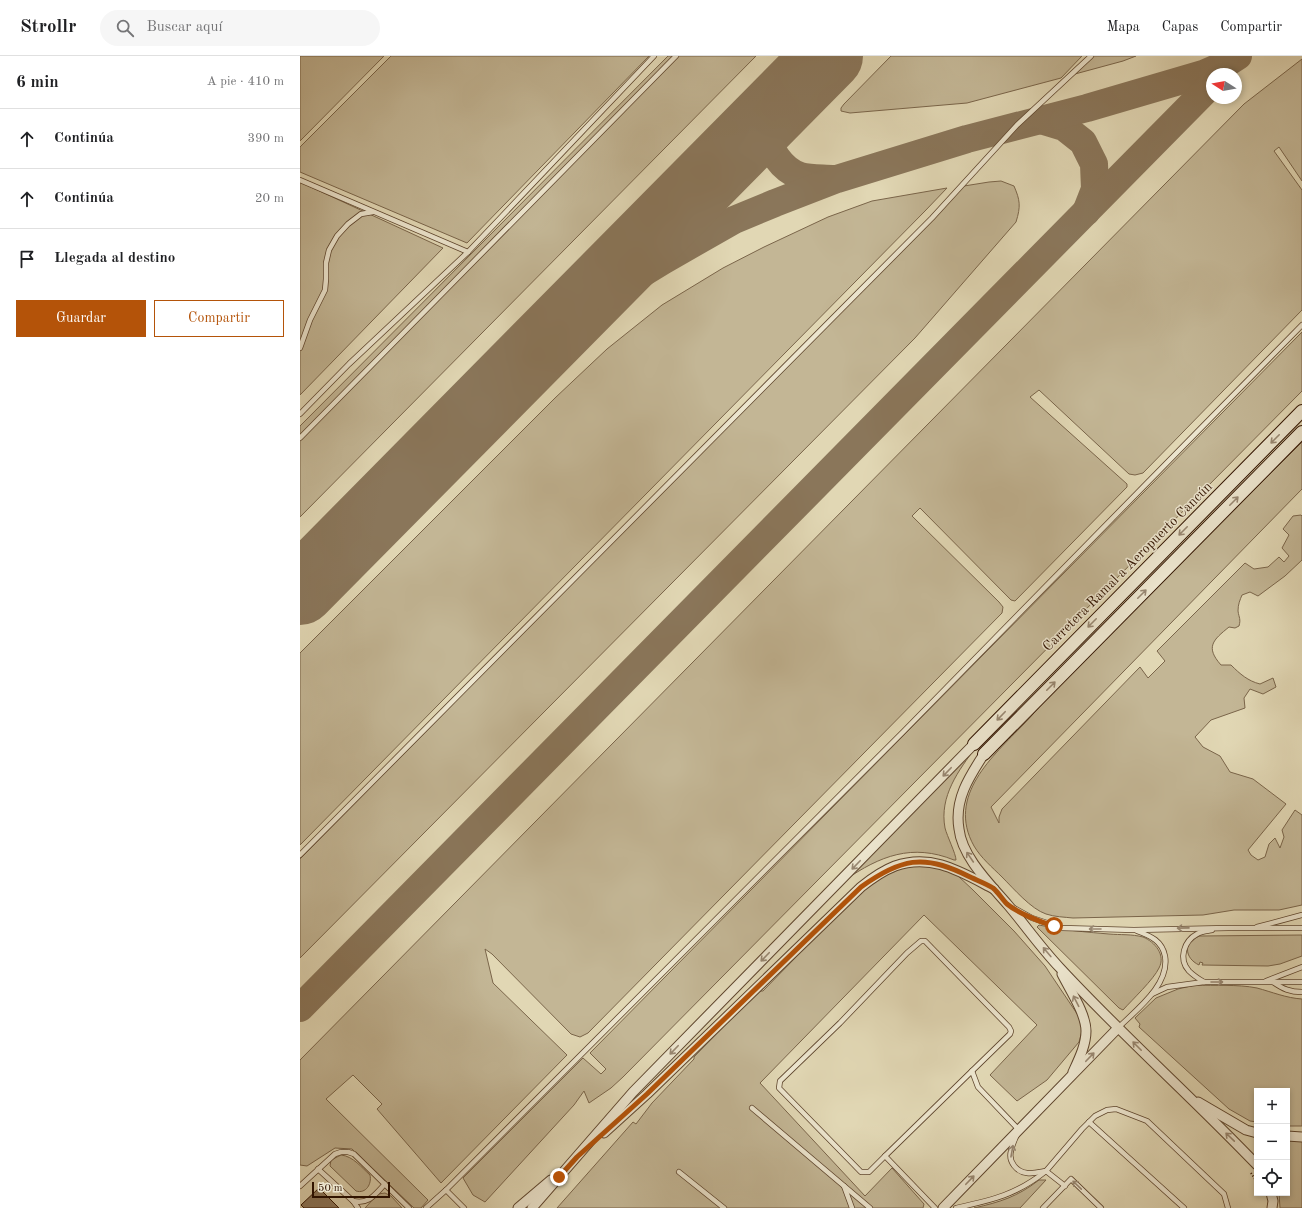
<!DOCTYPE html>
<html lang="es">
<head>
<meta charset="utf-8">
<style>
  :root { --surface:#fff; --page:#f6f6f6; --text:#202124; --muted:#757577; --line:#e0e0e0; --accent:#b45309 }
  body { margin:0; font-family:"Old Standard TT",serif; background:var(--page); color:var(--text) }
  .controls { position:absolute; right:12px; bottom:12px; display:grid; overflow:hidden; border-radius:0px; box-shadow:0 2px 6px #0003 }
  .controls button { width:36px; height:36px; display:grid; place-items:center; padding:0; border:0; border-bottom:1px solid var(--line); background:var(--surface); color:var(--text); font:20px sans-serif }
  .compass { position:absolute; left:906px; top:12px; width:36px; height:36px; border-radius:50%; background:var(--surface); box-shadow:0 2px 6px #0003; rotate:281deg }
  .scale { position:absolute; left:12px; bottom:10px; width:78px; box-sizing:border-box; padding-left:4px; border:2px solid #321400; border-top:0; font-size:11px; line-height:14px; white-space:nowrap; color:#321400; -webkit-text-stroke:3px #ece5ce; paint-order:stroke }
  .stop { position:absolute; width:12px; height:12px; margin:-9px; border:3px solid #b45309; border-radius:50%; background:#fff }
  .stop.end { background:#b45309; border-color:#fff; box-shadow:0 1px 4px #0008 }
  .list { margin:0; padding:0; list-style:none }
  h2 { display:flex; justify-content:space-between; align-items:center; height:52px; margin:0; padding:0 16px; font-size:17px }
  h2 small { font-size:13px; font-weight:400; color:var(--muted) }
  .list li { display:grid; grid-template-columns:26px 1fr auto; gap:12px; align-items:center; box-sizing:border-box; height:60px; padding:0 16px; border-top:1px solid var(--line) }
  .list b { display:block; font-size:15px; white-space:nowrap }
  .list em { font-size:13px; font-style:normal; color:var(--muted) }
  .actions { display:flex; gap:8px; padding:12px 16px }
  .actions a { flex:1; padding:9px 0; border:1px solid var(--accent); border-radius:0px; text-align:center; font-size:14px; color:var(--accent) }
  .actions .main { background:var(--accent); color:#fff }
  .icon { flex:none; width:22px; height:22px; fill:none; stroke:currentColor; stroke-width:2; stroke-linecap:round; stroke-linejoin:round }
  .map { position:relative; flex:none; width:1002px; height:1152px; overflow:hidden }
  header { display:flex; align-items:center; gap:24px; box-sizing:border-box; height:56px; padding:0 20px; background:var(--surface); border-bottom:1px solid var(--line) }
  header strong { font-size:19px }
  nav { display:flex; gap:22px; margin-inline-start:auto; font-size:14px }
  .search { width:280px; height:36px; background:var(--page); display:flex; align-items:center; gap:10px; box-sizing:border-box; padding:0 14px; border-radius:22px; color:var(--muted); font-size:15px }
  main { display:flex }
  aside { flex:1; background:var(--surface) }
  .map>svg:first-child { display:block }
  .green { fill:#c3b695; stroke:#7a654a }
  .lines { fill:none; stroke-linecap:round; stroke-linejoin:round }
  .taxiway { stroke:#8a765a; stroke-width:28 }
  .runway { stroke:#8a765a; stroke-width:70 }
  .building { fill:#8d795e; stroke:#321400 }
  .service-casing { stroke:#5e452d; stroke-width:6 }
  .minor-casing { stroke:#5e452d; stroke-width:11 }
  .secondary-casing { stroke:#321400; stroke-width:14 }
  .path { stroke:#321400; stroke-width:2; stroke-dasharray:1 2; stroke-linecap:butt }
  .service { stroke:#ece5ce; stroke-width:4.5 }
  .minor { stroke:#ece5ce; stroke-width:9 }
  .secondary { stroke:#ece5ce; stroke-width:12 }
  .oneway { stroke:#988771 }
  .route { stroke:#b45309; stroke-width:5 }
  .labels { text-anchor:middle; stroke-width:3; stroke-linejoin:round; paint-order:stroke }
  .street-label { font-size:14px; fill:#321400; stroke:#ece5ce }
</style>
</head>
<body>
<header>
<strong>Strollr</strong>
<div class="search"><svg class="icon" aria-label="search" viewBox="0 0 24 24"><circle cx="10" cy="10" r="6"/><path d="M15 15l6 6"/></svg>Buscar aquí</div>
<nav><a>Mapa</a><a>Capas</a><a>Compartir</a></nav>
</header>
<main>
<aside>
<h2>6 min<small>A pie · 410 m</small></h2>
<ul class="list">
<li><svg class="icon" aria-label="ahead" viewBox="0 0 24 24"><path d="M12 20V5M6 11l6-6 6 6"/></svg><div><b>Continúa</b></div><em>390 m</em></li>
<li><svg class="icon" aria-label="ahead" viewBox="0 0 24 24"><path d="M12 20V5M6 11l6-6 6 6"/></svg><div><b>Continúa</b></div><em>20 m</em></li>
<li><svg class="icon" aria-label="arrive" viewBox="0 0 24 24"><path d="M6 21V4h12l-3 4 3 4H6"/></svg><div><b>Llegada al destino</b></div></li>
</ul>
<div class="actions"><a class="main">Guardar</a><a>Compartir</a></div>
</aside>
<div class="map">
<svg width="1002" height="1152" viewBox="0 0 1002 1152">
  <rect width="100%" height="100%" fill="#e1d7b4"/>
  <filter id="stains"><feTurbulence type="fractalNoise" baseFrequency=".005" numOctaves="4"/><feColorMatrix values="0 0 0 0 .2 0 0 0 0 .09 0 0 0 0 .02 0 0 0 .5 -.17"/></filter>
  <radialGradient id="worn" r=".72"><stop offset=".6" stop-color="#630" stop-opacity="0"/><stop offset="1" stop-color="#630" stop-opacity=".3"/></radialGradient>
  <g class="green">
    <path d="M0,0H84L0,85Z"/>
    <path d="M91,0H349L167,187L0,116V91Z"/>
    <path d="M368,0H456L0,461V370Z"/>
    <path d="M591,0H782L761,22L667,47L550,57L541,55V52L544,48Z"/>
    <path d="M791,0H836L823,5L775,18Z"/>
    <path d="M1002,3V125L979,91L974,95L1002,134V254L843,417L835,419L829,418L739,334L730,341L827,428V431L715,545L711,544L620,452L612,460L699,546L703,551L702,557L288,977L280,981L271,978L192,898L185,893L193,927L267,999L141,1127L77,1053L82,1048L53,1019L26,1043L128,1144L121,1152H114L52,1093L35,1092L7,1110L0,1109V1004L944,48Z"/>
    <path d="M701,125L714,130C720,144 721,150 716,166L615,282L0,902V803L664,130L689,126Z"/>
    <path d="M0,126L143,192L0,339Z"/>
    <path d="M647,132L625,155L0,789V597L255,342L307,293L362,249L423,212L464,191L528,161L572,145Z"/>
    <path d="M1002,276V335L323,1021L311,1032L289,1047L284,1035L274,1049L185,1146L173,1139L163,1122L283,1002L301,1018L306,1013L290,997Z"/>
    <path d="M1002,386V433L691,751L699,767V761L702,753L840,611L848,622L865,605L857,595L945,507L954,513L968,511L979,501L984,506L989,500L982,492L989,479L983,473L993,460L1001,459L1002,460V504L985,520L958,540L950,536L942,539C940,544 938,548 938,555C939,562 941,563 939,570L935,572L929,571C913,584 905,591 921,609H931C940,618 948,625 960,628L973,622L976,631L963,638L950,633L944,642L945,652L911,664L895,681L903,691L920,700L930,716L953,723L986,748L948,794L951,799L958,804L965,801L969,788L975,782L980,792L984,781L982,774L995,754L1002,759V849L979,854H934L903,859L773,862C764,861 755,861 746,858C731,853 714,833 702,821C692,811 681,802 674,790C646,740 693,700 724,668C733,659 741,648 750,638Z"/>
    <path d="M676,691C659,714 639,740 645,772C647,780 656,798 656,804H654C612,787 580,800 545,824Z"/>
    <path d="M615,809L645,813L657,819L673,834L714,875L745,910L784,968L779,986L747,1024L717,1045L690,1019L737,969L624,859L460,1027L565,1140L592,1112L624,1148L623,1152H257L333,1066L336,1068L352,1047L394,1003V1001L458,935H463L562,833L591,814Z"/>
    <path d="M739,869C762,874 785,876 809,878C820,879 832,878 843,881C855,886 866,899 859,912C854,923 832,944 823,954L819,952L737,871Z"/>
    <path d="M1002,879V900L980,908L968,910L902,909L903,907L900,906L899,909C884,902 883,885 900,880Z"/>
    <path d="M895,929C915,930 937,928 957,932C972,936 986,942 1002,943V1070H987V1035H957V1066L950,1065L929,1053L839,971L840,968L835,962L856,942L878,933Z"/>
    <path d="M987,1083H1002V1152H980L979,1137H987Z"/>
    <path d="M41,1099C53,1100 62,1112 70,1119C72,1128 66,1138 56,1135L30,1110L31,1104Z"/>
    <path d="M739,1124H746L720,1152H674C700,1146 717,1141 739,1124Z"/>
    <path d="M85,1137L91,1140L102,1152H65L78,1138Z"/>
  </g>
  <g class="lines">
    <g class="taxiway">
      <path d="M480,48C476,56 471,65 469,74C466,93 483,114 500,120C511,123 523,122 534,123"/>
      <path d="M741,64L764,71L783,86L794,108L795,133L786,156"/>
      <path d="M269,262L364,204L434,164L475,147L537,123L667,83L787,52L903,18L924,9L938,0"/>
      <path d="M0,952L912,28"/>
    </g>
    <path class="runway" d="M0,534L528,0"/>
  </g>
  <path class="building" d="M19,1132L39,1152H4L1,1149Z"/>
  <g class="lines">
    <g class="service-casing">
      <g id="service">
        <path d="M0,124L168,196"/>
        <path d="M0,292L10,264L25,234L26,223V207L29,194L37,180L48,168L61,158L73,156"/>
        <path d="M0,358L49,308L168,196L354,0"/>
        <path d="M0,382L376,0"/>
        <path d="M0,799L632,162L717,69L791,0"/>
        <path d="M714,852L732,862L762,872L834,874L928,872H1002"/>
        <path d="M957,871L1002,859"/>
        <path d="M966,925L1002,911"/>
        <path d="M904,926C899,923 893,919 889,915C878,903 884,885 897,878C902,875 908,875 912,874"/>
        <path d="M973,926C983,933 990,936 1002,936"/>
        <path d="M852,938L867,931L904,926H1002"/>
        <path d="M818,972C836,954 870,929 865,900C862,885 851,880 837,875"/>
        <path d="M452,1052L570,1152"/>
        <path d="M789,1066L884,1152"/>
        <path d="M585,1100L569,1116H561L479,1032L480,1025L540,967L607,897L621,885H625L709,971L711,975L710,978L672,1015"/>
        <path d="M18,1113L53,1145L58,1152"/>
        <path d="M379,1116L424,1152"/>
        <path d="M0,1130L35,1098L41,1096H48L54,1098L109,1152"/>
        <path d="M544,1130L552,1152"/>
        <path d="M146,1134L164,1152"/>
        <path d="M53,1145C69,1149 75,1138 85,1128"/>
        <path d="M126,1152L146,1134L603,676L1002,269"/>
        <path d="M635,1152L585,1100L672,1015L678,1031L719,1074C716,1081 712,1088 711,1095C708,1106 717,1116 727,1117C733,1118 740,1116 746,1115L765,1130"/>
        <path d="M656,1152C692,1144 716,1139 746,1115L782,1073L795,1060L807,1054L816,1053L847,1065L924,1138L928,1152"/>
        <path d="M743,1152L771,1123L801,1152"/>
      </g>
    </g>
    <g class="minor-casing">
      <g id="minor">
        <path d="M684,698C669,721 654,744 659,773C662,801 690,828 708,849C725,869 741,892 760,912C823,980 893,1042 957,1109"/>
        <path d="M762,918C770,934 786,958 786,975C786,989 779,1003 773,1016"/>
        <path d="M898,1046L946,1074L957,1077"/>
        <path d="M304,1077L347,1038L561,831C571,823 582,815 595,810C632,797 661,816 694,833"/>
        <path d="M987,1080L1002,1081"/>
        <path d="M971,1137L973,1145L972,1152"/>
        <path d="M218,1152L251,1124"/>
        <path d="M232,1152L333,1036L674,688"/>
        <path d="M643,1152L818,972"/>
      </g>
    </g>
    <g class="secondary-casing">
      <g id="secondary">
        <path d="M674,688L1002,355"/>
        <path d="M684,698L1002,376"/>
      </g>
    </g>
    <path class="path" d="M951,1117L957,1126"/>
    <use href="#service" class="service"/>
    <use href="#minor" class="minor"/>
    <use href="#secondary" class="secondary"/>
  </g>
  <defs><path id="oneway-shaft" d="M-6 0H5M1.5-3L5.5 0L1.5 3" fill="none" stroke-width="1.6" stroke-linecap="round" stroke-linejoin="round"/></defs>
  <g class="oneway">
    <use href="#oneway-shaft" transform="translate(975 383) rotate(135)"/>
    <use href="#oneway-shaft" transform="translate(934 445) rotate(-45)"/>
    <use href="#oneway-shaft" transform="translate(883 475) rotate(135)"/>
    <use href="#oneway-shaft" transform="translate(842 538) rotate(-45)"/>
    <use href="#oneway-shaft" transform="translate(792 567) rotate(135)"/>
    <use href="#oneway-shaft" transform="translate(751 630) rotate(-45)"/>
    <use href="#oneway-shaft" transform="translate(701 660) rotate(134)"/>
    <use href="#oneway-shaft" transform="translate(647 716) rotate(134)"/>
    <use href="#oneway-shaft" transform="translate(670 801) rotate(-124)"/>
    <use href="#oneway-shaft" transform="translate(556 809) rotate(134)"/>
    <use href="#oneway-shaft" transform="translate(883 872) rotate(179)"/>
    <use href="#oneway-shaft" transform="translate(795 873) rotate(-180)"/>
    <use href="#oneway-shaft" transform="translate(747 896) rotate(-130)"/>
    <use href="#oneway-shaft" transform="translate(465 901) rotate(134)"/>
    <use href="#oneway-shaft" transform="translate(917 926)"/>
    <use href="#oneway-shaft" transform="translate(776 945) rotate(-117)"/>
    <use href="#oneway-shaft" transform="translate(837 990) rotate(-135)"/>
    <use href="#oneway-shaft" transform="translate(374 994) rotate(134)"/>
    <use href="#oneway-shaft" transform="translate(790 1001) rotate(-46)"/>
    <use href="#oneway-shaft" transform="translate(930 1081) rotate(-136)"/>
    <use href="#oneway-shaft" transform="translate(712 1095) rotate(-80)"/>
    <use href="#oneway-shaft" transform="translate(670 1124) rotate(-46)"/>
    <use href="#oneway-shaft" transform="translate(777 1129) rotate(-136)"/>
  </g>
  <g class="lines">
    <path class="route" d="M259,1121L277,1101L347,1038L561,831C600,803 624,797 668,820C676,824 685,827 693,832C698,836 702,843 707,848C718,857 740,866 754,870"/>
  </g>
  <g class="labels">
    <g class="street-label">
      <text transform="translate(827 510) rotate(-45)" y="5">Carretera Ramal a Aeropuerto Cancún</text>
    </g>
  </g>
  <rect width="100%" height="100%" filter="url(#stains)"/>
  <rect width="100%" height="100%" fill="url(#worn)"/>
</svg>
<div class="controls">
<button>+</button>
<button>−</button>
<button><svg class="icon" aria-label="locate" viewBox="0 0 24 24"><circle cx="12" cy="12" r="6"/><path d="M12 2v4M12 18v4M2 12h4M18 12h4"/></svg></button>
</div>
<svg class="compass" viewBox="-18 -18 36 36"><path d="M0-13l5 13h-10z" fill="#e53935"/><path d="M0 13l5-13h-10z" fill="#757577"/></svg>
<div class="scale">50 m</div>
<div class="stop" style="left:754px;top:870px"></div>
<div class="stop end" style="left:259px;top:1121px"></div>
</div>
</main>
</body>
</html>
